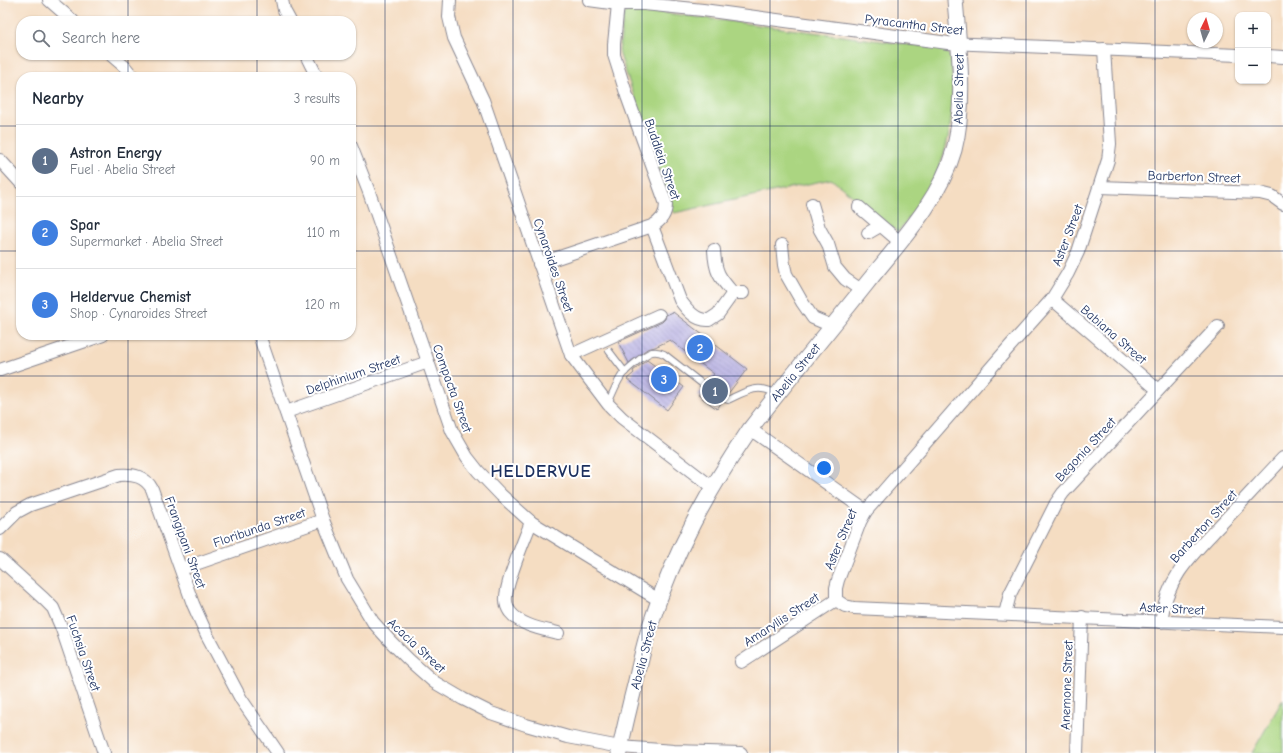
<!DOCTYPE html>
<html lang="en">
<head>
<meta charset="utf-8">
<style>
  :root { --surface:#fff; --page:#f6f6f7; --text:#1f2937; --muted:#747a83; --line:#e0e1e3; --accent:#2563eb }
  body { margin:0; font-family:"Comic Neue",sans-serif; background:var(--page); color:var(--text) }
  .controls { position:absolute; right:12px; top:12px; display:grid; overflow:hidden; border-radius:8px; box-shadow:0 1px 3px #0004 }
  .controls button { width:36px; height:36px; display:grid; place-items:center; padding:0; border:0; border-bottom:1px solid var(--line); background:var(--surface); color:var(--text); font:20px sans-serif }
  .compass { position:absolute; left:1187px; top:12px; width:36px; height:36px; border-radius:50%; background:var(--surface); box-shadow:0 1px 3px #0004; rotate:5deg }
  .you { position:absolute; left:824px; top:468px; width:14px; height:14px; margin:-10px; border:3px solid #fff; border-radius:50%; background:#1a73e8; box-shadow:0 0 0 6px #1a73e833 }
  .badge { display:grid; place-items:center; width:26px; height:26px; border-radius:50%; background:var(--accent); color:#fff; font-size:13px; font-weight:700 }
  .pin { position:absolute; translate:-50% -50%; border:2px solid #fff; box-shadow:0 1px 4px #0006 }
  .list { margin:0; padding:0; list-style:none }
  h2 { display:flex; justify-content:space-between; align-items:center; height:52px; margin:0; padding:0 16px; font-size:17px }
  h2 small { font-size:13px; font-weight:400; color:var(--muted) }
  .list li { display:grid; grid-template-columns:26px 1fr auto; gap:12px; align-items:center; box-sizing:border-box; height:72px; padding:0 16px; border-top:1px solid var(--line) }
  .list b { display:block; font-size:15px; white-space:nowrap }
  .list p { margin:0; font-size:13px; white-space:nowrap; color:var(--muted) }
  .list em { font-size:13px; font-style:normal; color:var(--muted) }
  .icon { flex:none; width:22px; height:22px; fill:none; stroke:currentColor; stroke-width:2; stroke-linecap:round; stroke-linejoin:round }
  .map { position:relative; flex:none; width:1283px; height:753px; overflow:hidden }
  .search { position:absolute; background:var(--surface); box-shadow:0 1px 3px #0004; left:16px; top:16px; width:340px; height:44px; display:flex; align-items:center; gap:10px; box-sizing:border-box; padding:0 14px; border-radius:16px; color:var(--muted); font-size:15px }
  .panel { position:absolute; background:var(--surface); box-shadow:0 1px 3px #0004; left:16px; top:72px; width:340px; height:268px; border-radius:16px }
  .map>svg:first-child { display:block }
  .park { fill:#abd581; stroke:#638270 }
  .building { fill:url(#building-back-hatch) }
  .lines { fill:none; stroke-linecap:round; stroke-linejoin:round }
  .service-casing { stroke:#888690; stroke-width:8 }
  .minor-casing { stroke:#888690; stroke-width:14 }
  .tertiary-casing { stroke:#888690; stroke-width:17 }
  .service { stroke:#fff; stroke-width:6 }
  .minor { stroke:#fff; stroke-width:12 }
  .tertiary { stroke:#fff; stroke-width:15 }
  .grid { fill:none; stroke:#1b2f5e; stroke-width:1; stroke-opacity:0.55 }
  .labels { text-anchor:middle; stroke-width:4; stroke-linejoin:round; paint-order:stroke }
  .street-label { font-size:13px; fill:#1b2f5e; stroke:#fff }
  .district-label { font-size:17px; font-weight:bold; letter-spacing:1px; fill:#1b2f5e; stroke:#fff }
</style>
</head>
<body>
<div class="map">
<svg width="1283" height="753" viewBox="0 0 1283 753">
  <defs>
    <pattern id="building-back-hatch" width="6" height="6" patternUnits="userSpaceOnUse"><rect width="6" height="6" fill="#c0bae5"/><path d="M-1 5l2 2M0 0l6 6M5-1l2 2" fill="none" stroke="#a4a0c7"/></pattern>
  </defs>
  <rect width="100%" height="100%" fill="#fff"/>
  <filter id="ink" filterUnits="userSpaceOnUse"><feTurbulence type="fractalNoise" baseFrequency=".025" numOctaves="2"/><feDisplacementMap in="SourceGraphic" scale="8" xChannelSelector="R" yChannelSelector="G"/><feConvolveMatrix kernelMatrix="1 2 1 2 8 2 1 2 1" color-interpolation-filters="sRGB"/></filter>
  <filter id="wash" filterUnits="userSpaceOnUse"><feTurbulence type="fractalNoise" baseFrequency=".012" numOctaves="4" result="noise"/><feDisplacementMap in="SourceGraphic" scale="16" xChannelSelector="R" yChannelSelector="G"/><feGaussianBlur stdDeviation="0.9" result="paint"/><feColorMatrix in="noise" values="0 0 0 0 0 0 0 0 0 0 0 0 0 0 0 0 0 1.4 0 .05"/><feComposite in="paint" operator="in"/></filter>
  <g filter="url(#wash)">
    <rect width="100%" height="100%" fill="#f5ddc2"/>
    <g class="park">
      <path d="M630,9H635L943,49L949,55L951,59C955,101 952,144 933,182C924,200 910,216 898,232L831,179L674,213L619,52L623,18L625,13Z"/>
      <path d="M1283,699V753H1252Z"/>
    </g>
    <g id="blocks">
      <g class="building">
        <path d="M673,312L747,369L727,395H724L722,396L721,400L722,402L717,409L698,395L702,390H706L709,388V385L708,382L714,374L670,340L655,347L647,349L629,363L618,342L662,322L665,319L666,315Z"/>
        <path d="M647,360L684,387L667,410L627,379L634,373L633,371Z"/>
      </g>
    </g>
  </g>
  <g filter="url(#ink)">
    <use href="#blocks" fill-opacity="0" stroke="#888690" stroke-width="1"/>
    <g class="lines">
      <g class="service-casing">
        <g id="service">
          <path d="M609,351L625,372"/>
          <path d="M725,399L728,400C736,396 752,387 762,389C767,389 772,392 777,394"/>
          <path d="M608,404C612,394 616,384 622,375C627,369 645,354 652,352C657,351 660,352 664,354L705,386"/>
        </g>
      </g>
      <g class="minor-casing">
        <g id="minor">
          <path d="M49,0L73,21"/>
          <path d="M282,0L284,10L290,21"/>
          <path d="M450,0L449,17L454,38L483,100L571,355L608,404L622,418L712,487"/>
          <path d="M589,0L618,4H644L703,10L948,43L1238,55"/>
          <path d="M1104,49L1110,144L1108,160L1078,252L1068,273L1052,299L1010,346L866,511L860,522L838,580L836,588V600L845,606L854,608L1283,627"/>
          <path d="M111,55L125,67L133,77"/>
          <path d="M306,55L317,77"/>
          <path d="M1268,56L1283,57"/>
          <path d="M351,146L369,192L452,431L467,457L478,471L501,495L531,522L659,600"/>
          <path d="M0,160L21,183"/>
          <path d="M1100,187L1260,193L1272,196L1283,204"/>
          <path d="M812,204L819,228L828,244L835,267L845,279L861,290"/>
          <path d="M859,207L900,242"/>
          <path d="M652,226L680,300C687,310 696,321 709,320L718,314L733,293H743"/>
          <path d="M868,233L880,226"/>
          <path d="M782,245L784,265L786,274L802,302L813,318L832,326"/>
          <path d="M714,250C715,272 719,277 733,293"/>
          <path d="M539,264L652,226C661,221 666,215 666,204L627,96L614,55V44L618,4"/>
          <path d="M1052,299L1158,390"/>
          <path d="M259,335L323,520L347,579L373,622L390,641L409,660L434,682L463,699L491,713L526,725L568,737L620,747L674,751L741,753"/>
          <path d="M571,355L659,315"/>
          <path d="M0,370L103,335"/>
          <path d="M286,412L428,362"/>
          <path d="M750,429L866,511"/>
          <path d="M531,522C525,539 504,585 506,601C506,605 508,609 510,612C521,626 542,629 558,633"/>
          <path d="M0,529L17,512L30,505L119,475C133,474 145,476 152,489L193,604L207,635L241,699L278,753"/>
          <path d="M0,559L44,599L53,608L62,629L104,753"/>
          <path d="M181,569L323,520"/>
          <path d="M1005,614L1010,594L1056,503L1063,493L1218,326"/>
          <path d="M1161,622C1166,576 1195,552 1224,521C1244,500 1263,479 1283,458"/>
          <path d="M741,662L836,600"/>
          <path d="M1077,753L1082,617"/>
        </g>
      </g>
      <g class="tertiary-casing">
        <path id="tertiary" d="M619,753C624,730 629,708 635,685C640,664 644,643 651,623C674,552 708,491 750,429C788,380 828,332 867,283C899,243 940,200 954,150C966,104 959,47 955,0"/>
      </g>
      <use href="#service" class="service"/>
      <use href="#minor" class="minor"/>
      <use href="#tertiary" class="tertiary"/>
    </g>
  </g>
  <path class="grid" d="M128,0V21M257,0V21M385,0V753M513,0V753M642,0V753M770,0V753M898,0V753M1026,0V753M1155,0V753M128,55V77M257,55V77M0,126H21M351,126H1283M0,251H21M351,251H1283M128,335V753M257,335V753M0,376H1283M0,502H1283M0,628H1283"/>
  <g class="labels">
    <g class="street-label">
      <text transform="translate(914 24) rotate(7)" y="5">Pyracantha Street</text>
      <text transform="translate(958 89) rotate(-89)" y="5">Abelia Street</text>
      <text transform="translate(663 159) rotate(71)" y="5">Buddleia Street</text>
      <text transform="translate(1194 176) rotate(2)" y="5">Barberton Street</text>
      <text transform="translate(1067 235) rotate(-69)" y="5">Aster Street</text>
      <text transform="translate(554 265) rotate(71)" y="5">Cynaroides Street</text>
      <text transform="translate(1114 334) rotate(41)" y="5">Babiana Street</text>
      <text transform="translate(795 372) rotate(-51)" y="5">Abelia Street</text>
      <text transform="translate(353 374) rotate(-19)" y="5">Delphinium Street</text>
      <text transform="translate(453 388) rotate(70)" y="5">Compacta Street</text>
      <text transform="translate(1085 449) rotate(-47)" y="5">Begonia Street</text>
      <text transform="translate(1203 526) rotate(-48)" y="5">Barberton Street</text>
      <text transform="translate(259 527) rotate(-19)" y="5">Floribunda Street</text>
      <text transform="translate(840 539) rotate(-67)" y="5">Aster Street</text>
      <text transform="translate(186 542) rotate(70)" y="5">Frangipani Street</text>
      <text transform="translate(1172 608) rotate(3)" y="5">Aster Street</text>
      <text transform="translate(781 619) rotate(-33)" y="5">Amaryllis Street</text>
      <text transform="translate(417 645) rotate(43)" y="5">Acacia Street</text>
      <text transform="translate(84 653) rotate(71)" y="5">Fuchsia Street</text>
      <text transform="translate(643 655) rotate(-75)" y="5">Abelia Street</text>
      <text transform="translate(1066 685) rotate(-88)" y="5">Anemone Street</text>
    </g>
    <g class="district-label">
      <text x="541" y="477">HELDERVUE</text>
    </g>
  </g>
</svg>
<div class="controls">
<button>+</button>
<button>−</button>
</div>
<svg class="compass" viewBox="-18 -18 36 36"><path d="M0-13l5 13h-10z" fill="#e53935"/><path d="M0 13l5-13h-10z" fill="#747a83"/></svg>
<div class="you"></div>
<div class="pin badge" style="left:715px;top:391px;background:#5c6f8a">1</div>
<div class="pin badge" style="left:700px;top:348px;background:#3f7fe0">2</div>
<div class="pin badge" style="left:664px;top:379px;background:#3f7fe0">3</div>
<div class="search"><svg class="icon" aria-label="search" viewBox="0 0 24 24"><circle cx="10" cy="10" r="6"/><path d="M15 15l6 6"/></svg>Search here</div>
<section class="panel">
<h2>Nearby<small>3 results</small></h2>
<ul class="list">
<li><span class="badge" style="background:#5c6f8a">1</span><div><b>Astron Energy</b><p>Fuel · Abelia Street</p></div><em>90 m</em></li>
<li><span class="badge" style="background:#3f7fe0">2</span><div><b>Spar</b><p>Supermarket · Abelia Street</p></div><em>110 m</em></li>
<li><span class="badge" style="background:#3f7fe0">3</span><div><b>Heldervue Chemist</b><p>Shop · Cynaroides Street</p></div><em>120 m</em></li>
</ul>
</section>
</div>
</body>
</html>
